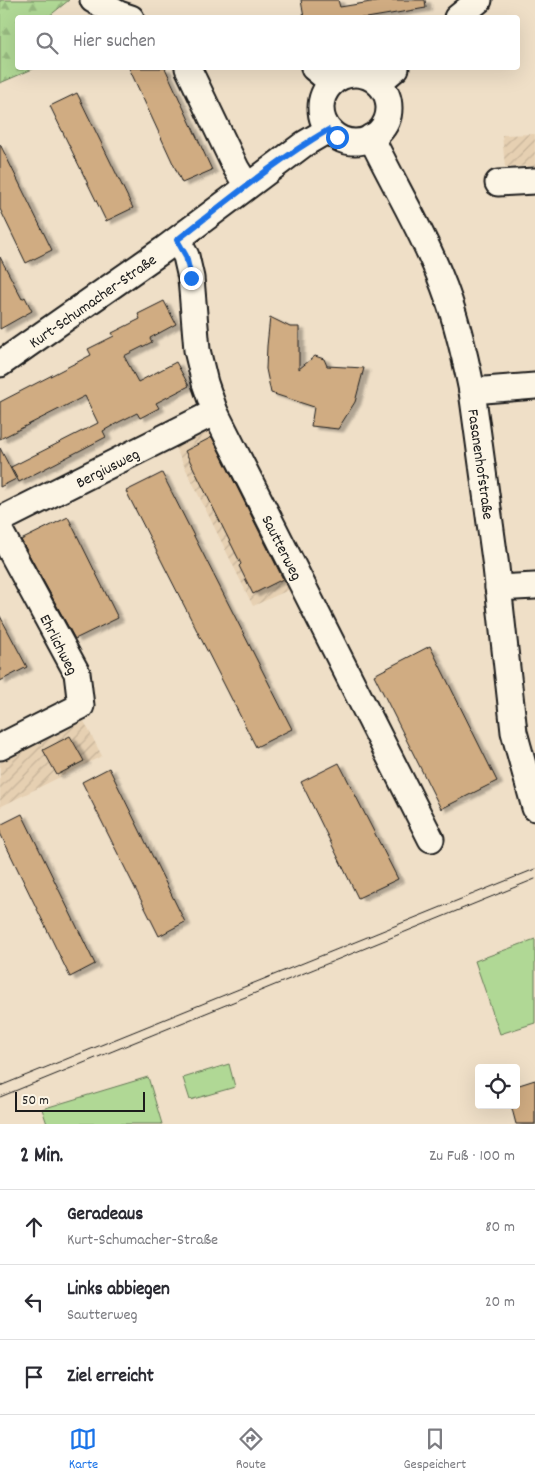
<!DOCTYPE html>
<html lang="de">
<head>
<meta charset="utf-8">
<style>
  :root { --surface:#fff; --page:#f2f2f3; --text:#2b2b33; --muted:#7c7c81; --line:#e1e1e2; --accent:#1a73e8 }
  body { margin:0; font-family:Dekko,sans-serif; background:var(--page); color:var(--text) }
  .controls { position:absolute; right:15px; bottom:15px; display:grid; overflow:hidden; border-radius:5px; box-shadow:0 5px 20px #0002 }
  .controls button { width:45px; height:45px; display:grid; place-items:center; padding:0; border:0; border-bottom:1px solid var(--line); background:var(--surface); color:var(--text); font:25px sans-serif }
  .scale { position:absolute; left:15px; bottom:12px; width:130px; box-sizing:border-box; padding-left:5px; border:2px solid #1c1c1c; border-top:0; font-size:14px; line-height:18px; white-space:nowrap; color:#1c1c1c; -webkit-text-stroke:4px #fcf5e5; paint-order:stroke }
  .stop { position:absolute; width:15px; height:15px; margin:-11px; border:4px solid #1a73e8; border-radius:50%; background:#fff }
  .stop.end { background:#1a73e8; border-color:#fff; box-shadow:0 1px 5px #0008 }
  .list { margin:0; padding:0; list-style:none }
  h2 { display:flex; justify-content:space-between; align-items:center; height:65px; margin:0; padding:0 20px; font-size:21px }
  h2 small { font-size:16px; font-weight:400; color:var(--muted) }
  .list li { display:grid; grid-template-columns:32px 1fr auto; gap:15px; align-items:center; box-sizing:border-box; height:75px; padding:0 20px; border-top:1px solid var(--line) }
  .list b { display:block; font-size:19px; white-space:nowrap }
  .list p { margin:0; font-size:16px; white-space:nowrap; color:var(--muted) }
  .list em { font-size:16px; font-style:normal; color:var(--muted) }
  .icon { flex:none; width:28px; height:28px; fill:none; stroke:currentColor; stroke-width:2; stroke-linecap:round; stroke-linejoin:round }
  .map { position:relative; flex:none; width:535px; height:1124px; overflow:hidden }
  .search { position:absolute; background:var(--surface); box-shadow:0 5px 20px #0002; left:15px; right:15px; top:15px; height:55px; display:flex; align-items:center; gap:12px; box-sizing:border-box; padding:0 18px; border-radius:5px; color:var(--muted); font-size:19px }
  .sheet { height:290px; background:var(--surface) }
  nav { display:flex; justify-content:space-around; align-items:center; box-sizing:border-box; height:70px; border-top:1px solid var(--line); background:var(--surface); font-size:14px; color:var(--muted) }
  nav a { display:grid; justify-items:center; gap:2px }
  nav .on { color:var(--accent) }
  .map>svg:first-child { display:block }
  .industrial { fill:url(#industrial-furrows) }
  .forest { fill:url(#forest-firs); stroke:#667a58 }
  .park { fill:#b0d895; stroke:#667a58 }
  .building { fill:#d0ac82; stroke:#1c1c1c; filter:url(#shadow) }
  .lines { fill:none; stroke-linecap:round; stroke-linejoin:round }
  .minor-casing { stroke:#1c1c1c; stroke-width:29 }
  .minor { stroke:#fcf5e5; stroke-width:25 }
  .tram { stroke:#1c1c1c; stroke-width:1 }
  .route { stroke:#1a73e8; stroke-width:6 }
  .labels { text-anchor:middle; stroke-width:4; stroke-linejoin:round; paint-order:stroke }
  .street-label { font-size:16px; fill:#1c1c1c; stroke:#fcf5e5 }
</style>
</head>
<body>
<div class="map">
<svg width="535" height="1124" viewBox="0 0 535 1124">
  <defs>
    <pattern id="industrial-furrows" width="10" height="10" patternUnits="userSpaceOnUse" patternTransform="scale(1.25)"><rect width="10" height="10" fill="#e6d0b2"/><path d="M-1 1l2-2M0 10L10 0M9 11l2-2" fill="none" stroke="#c5b298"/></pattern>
    <pattern id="forest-firs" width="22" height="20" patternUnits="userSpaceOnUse" patternTransform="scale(1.25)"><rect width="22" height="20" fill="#b0d895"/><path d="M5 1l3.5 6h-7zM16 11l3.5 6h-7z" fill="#97b980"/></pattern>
    <filter id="shadow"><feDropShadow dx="5.5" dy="3" stdDeviation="1" flood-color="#0004"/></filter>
  </defs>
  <rect width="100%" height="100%" fill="#efdfc7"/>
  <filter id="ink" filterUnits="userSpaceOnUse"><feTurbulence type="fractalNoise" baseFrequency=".02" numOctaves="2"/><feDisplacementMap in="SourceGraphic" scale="10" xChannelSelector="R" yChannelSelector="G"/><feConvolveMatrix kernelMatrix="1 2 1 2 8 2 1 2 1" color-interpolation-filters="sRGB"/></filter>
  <g filter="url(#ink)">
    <g class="industrial">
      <path d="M535,134V166L505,167L502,135Z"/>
      <path d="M211,425L293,588L253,606L173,443Z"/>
      <path d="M84,721L102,756L0,807V763Z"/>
    </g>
    <path class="forest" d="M0,0H69L48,17L18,18V68H35L0,83Z"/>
    <g class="park">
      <path d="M535,939V1023L500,1034L475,961Z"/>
      <path d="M229,1064L235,1087L190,1100L183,1078Z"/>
      <path d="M148,1077L162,1124H47L42,1109Z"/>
    </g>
    <g class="building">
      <path d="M301,0H338L340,7L383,0H425L426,8L367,18H304Z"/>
      <path d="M129,68H165L212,170L182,183Z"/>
      <path d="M77,93L133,208L106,221L50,106Z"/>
      <path d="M0,144L52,250L26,263L0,209Z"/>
      <path d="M0,257L22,299L25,297L32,311L0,329Z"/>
      <path d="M164,301L176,324L150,338L152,342L124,356L138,382L176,362L189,386L156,403L159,408L140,418L137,413L119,422L103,431L106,437L19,482L11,467L98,423L85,396L0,439V402L91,355L88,349L114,336L112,333L140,319L138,314Z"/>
      <path d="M270,317L290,327H299V369L315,356L324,359L327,366L364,368L355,402L338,429L311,426L314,407L271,393L266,369L267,346Z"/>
      <path d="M212,437L283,579L253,594L239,566L241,564L185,451Z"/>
      <path d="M0,448L16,479L0,487Z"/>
      <path d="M162,473L292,729L256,747L126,491Z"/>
      <path d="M68,517L118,618L75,639L21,540Z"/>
      <path d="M0,616L27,667L0,681Z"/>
      <path d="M430,646L497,781L441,809L374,675Z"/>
      <path d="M70,736L84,761L57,775L43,750Z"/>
      <path d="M339,763L398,879L358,898L301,782Z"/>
      <path d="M109,768L185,922L159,936L82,782Z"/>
      <path d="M22,814L95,964L70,977L0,833V825Z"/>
      <path d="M535,1080V1124H516L511,1105H516V1086Z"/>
    </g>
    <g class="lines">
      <g class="minor-casing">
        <g id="minor">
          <path d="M93,0L119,14L131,18"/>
          <path d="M457,18L479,0"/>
          <path d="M188,68L236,168L247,186"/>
          <path d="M314,68L332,83"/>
          <circle cx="355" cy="108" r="34"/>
          <path d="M378,83L396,68"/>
          <path d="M371,137C393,183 420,227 439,274C455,312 464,351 472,391L496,567L514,732L535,808"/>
          <path d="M498,183L535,181"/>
          <path d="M177,240L186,256L191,278L197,350L205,383L215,412L431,839"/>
          <path d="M0,364L163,250L304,144L328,130"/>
          <path d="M472,391L535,386"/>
          <path d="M0,520L215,412"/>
          <path d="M0,531L77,673L81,706L0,747"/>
          <path d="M498,588L535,586"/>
        </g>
      </g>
      <use href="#minor" class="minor"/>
      <g class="tram">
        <path d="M0,1086L535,869"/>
        <path d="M0,1097L535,879"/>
      </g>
    </g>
  </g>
  <g class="lines" filter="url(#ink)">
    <path class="route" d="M191,278L186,256L177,240C226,202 275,161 328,130L337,137"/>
  </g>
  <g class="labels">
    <g class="street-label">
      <text transform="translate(92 300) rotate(-35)" y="6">Kurt-Schumacher-Straße</text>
      <text transform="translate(482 464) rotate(82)" y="6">Fasanenhofstraße</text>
      <text transform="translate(107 467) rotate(-27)" y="6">Bergiusweg</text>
      <text transform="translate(283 547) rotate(63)" y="6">Sautterweg</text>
      <text transform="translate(60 644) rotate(63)" y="6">Ehrlichweg</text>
    </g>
  </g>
</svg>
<div class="controls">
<button><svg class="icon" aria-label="locate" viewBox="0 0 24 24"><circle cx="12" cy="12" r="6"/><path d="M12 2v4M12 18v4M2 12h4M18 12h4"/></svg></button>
</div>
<div class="scale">50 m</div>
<div class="stop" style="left:337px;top:137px"></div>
<div class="stop end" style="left:191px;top:278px"></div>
<div class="search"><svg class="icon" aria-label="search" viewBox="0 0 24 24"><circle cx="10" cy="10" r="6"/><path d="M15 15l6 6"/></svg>Hier suchen</div>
</div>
<section class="sheet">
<h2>2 Min.<small>Zu Fuß · 100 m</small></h2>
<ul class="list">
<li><svg class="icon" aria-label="ahead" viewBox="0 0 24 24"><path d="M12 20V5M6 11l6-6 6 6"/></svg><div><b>Geradeaus</b><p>Kurt-Schumacher-Straße</p></div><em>80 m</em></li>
<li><svg class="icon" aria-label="left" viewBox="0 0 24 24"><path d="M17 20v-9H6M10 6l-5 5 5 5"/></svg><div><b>Links abbiegen</b><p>Sautterweg</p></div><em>20 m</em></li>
<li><svg class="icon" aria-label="arrive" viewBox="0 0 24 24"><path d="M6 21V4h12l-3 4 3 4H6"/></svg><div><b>Ziel erreicht</b></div></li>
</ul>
</section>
<nav>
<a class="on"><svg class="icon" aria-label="map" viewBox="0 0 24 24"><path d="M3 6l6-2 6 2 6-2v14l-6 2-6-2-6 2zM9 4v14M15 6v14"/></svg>Karte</a>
<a><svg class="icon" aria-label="directions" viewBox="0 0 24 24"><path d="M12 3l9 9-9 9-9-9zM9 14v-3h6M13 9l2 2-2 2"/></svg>Route</a>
<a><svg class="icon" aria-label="saved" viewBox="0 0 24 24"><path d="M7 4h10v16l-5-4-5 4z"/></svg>Gespeichert</a>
</nav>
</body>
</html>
